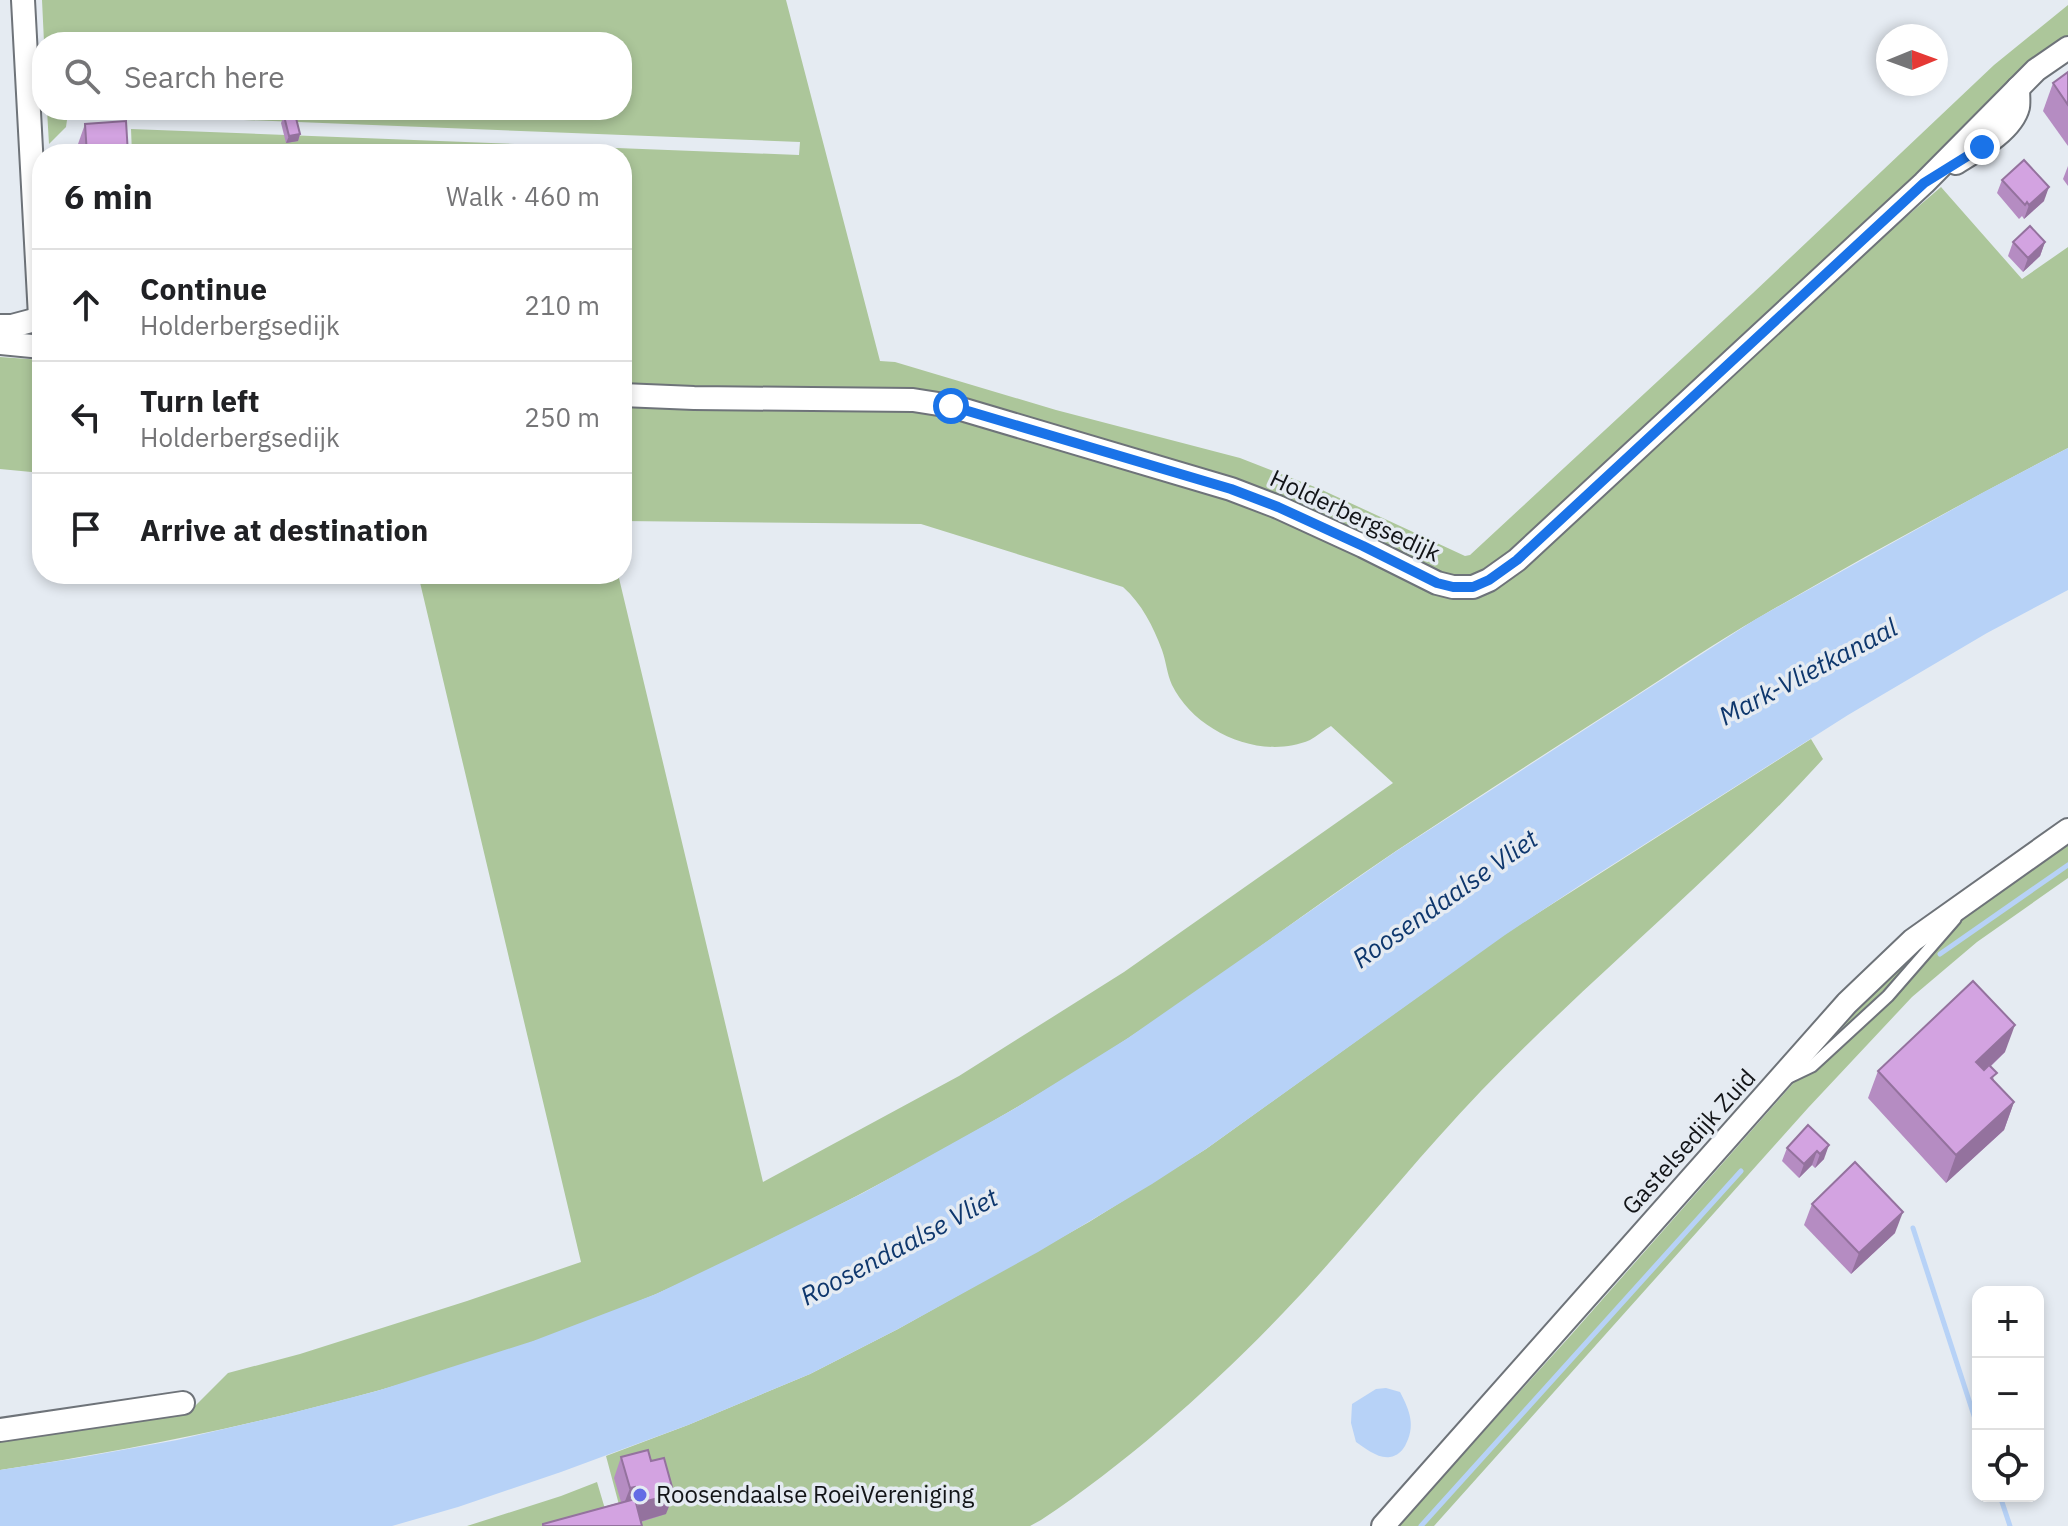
<!DOCTYPE html>
<html lang="en">
<head>
<meta charset="utf-8">
<style>
  :root { --surface:#fff; --page:#f6f6f6; --text:#202124; --muted:#757577; --line:#e0e0e0 }
  body { margin:0; font-family:"IBM Plex Sans",sans-serif; background:var(--page); color:var(--text) }
  .controls { position:absolute; right:24px; bottom:24px; display:grid; overflow:hidden; border-radius:16px; box-shadow:0 4px 12px #0003 }
  .controls button { width:72px; height:72px; display:grid; place-items:center; padding:0; border:0; border-bottom:2px solid var(--line); background:var(--surface); color:var(--text); font:40px sans-serif }
  .compass { position:absolute; left:1876px; top:24px; width:72px; height:72px; border-radius:50%; background:var(--surface); box-shadow:0 4px 12px #0003; rotate:89deg }
  .stop { position:absolute; width:24px; height:24px; margin:-18px; border:6px solid #1a73e8; border-radius:50%; background:#fff }
  .stop.end { background:#1a73e8; border-color:#fff; box-shadow:0 2px 8px #0008 }
  .list { margin:0; padding:0; list-style:none }
  h2 { display:flex; justify-content:space-between; align-items:center; height:104px; margin:0; padding:0 32px; font-size:34px }
  h2 small { font-size:26px; font-weight:400; color:var(--muted) }
  .list li { display:grid; grid-template-columns:52px 1fr auto; gap:24px; align-items:center; box-sizing:border-box; height:112px; padding:0 32px; border-top:2px solid var(--line) }
  .list b { display:block; font-size:30px; white-space:nowrap }
  .list p { margin:0; font-size:26px; white-space:nowrap; color:var(--muted) }
  .list em { font-size:26px; font-style:normal; color:var(--muted) }
  .icon { flex:none; width:44px; height:44px; fill:none; stroke:currentColor; stroke-width:2; stroke-linecap:round; stroke-linejoin:round }
  .map { position:relative; flex:none; width:2068px; height:1526px; overflow:hidden }
  .search { position:absolute; background:var(--surface); box-shadow:0 4px 12px #0003; left:32px; top:32px; width:600px; height:88px; display:flex; align-items:center; gap:20px; box-sizing:border-box; padding:0 28px; border-radius:32px; color:var(--muted); font-size:30px }
  .panel { position:absolute; background:var(--surface); box-shadow:0 4px 12px #0003; left:32px; top:144px; width:600px; height:440px; border-radius:32px }
  .map>svg:first-child { display:block }
  .green { fill:#acc69a }
  .water { fill:#b7d2f7 }
  .lines { fill:none; stroke-linecap:round; stroke-linejoin:round }
  .stream { stroke:#b7d2f7; stroke-width:5 }
  .lane-casing { stroke:#6e7379; stroke-width:15 }
  .street-casing { stroke:#6e7379; stroke-width:26 }
  .lane { stroke:#fff; stroke-width:11 }
  .street { stroke:#fff; stroke-width:22 }
  .wall { fill:#b58cc2 }
  .shaded-wall { fill:#94729e }
  .building { fill:#d3a3e1; stroke:#94729e; stroke-width:2 }
  .route { stroke:#1a73e8; stroke-width:10 }
  .poi-dot { fill:#636ce5; stroke:#e5ebf2; stroke-width:3 }
  .labels { text-anchor:middle; stroke-width:7; stroke-linejoin:round; paint-order:stroke }
  .street-label { font-size:24px; fill:#121417; stroke:#e5ebf2 }
  .poi-label { font-size:24px; fill:#121417; stroke:#e5ebf2; text-anchor:start }
  .water-label { font-size:26px; font-style:italic; fill:#0e376d; stroke:#e5ebf2 }
</style>
</head>
<body>
<div class="map">
<svg width="2068" height="1526" viewBox="0 0 2068 1526">
  <rect width="100%" height="100%" fill="#e5ebf2"/>
  <g class="green">
    <path d="M42,0H786L880,361L895,362L1056,410L1240,458L1320,489L1465,556L1470,555L1753,293L1994,65L2068,5V45L1536,540L1460,585L1361,540L979,409L622,392V154H132L131,129L799,155L800,142L68,113L66,127L49,144L47,110H622V42H44Z"/>
    <path d="M1941,187L2022,279L2068,247V448C1964,502 1861,558 1760,617C1716,642 1674,671 1632,698C1553,749 1474,799 1396,851C1305,912 1219,979 1127,1039C1023,1107 913,1168 802,1224C753,1248 704,1273 654,1295C445,1383 223,1436 0,1470V1441L192,1409L228,1373L300,1354L467,1301L581,1262L418,574H618L763,1182L959,1076L1124,972L1393,783L1331,726C1324,730 1317,736 1310,740C1261,761 1195,732 1172,685C1167,674 1166,661 1162,650C1153,626 1142,604 1123,587L921,524L622,521V407L888,408L957,416L1235,501L1331,541L1422,588L1446,597H1477L1508,580L1542,552L1864,253Z"/>
    <path d="M0,357L42,360V473L0,469Z"/>
    <path d="M1811,739L1823,759C1716,877 1591,977 1481,1091C1412,1163 1352,1241 1284,1312C1211,1388 1128,1462 1041,1520L1030,1526H467L561,1496L597,1482L608,1519L622,1516L606,1456L688,1425L810,1374L898,1329L1089,1222L1206,1149L1505,934Z"/>
    <path d="M2068,841V878L1977,942L1912,997L1808,1108L1434,1526H1398L1571,1335L1872,994L1932,937Z"/>
  </g>
  <g class="water">
    <path d="M2068,448V590L1987,633L1848,715L1582,884L1505,935L1206,1149L1152,1184L1038,1252L898,1329L810,1374L688,1425L561,1472L458,1507L392,1526H0V1470L78,1458L177,1440L284,1415L377,1391L533,1341L656,1294L754,1247L863,1193L1014,1109L1128,1038L1395,852L1756,619L1982,493Z"/>
    <path d="M1386,1388L1400,1392C1410,1411 1416,1426 1405,1446C1402,1451 1397,1456 1390,1457C1378,1459 1365,1448 1356,1442L1351,1423L1352,1404L1376,1389Z"/>
  </g>
  <g class="lines">
    <g class="stream">
      <path d="M1940,954L2068,865"/>
      <path d="M1913,1228L1978,1428"/>
      <path d="M2000,1496L2010,1526"/>
      <path d="M1421,1526L1741,1171"/>
    </g>
    <g class="lane-casing">
      <path id="lane" d="M1789,1077L1812,1066L1888,996L1955,919"/>
    </g>
    <g class="street-casing">
      <g id="street">
        <path d="M23,0L40,317"/>
        <path d="M1956,163C1975,151 2012,131 2018,107C2019,102 2018,94 2018,88"/>
        <path d="M0,326H12L42,318"/>
        <path d="M0,343L42,347"/>
        <path d="M622,395L694,398L913,400L951,406L1231,489L1278,507L1363,546L1437,583L1453,587H1473L1489,580L1517,560L1924,183L2036,70L2068,48"/>
        <path d="M0,1430L183,1403"/>
        <path d="M1383,1526L1847,1003L1913,940L2068,830"/>
      </g>
    </g>
    <use href="#lane" class="lane"/>
    <use href="#street" class="street"/>
  </g>
  <g class="wall">
    <path d="M2068,72V146L2043,111L2053,83Z"/>
    <path d="M284,116L300,134L298,141L286,143L281,123Z"/>
    <path d="M85,124L128,154H78V144Z"/>
    <path d="M2068,166V186L2063,179Z"/>
    <path d="M2002,180L2044,201L2024,219L2022,216L2019,219L1997,193Z"/>
    <path d="M2013,242H2045L2040,256L2023,272L2008,256Z"/>
    <path d="M2005,1052L1991,1066L1994,1081L2014,1102L2004,1130L1946,1183L1868,1098L1878,1071Z"/>
    <path d="M1808,1125L1824,1159L1815,1168L1812,1165L1799,1178L1782,1161L1787,1148Z"/>
    <path d="M1812,1204L1895,1233L1851,1274L1804,1225Z"/>
    <path d="M621,1457L666,1514L641,1522L642,1526H542L543,1524L621,1502L614,1478Z"/>
  </g>
  <g class="shaded-wall">
    <path d="M300,134L298,141L286,143L289,136Z"/>
    <path d="M2049,187L2044,201L2024,219L2029,205Z"/>
    <path d="M2045,242L2040,256L2023,272L2028,258Z"/>
    <path d="M2015,1025L2005,1052L1966,1089L1976,1062Z"/>
    <path d="M2014,1102L2004,1130L1946,1183L1956,1155Z"/>
    <path d="M1829,1145L1824,1159L1815,1168L1820,1154Z"/>
    <path d="M1817,1151L1812,1165L1799,1178L1804,1164Z"/>
    <path d="M1903,1212L1895,1233L1851,1274L1859,1253Z"/>
    <path d="M635,1487L627,1508L622,1509L630,1488Z"/>
    <path d="M674,1494L666,1514L632,1524L639,1503Z"/>
  </g>
  <g class="building">
    <path d="M2068,72V105L2053,83Z"/>
    <path d="M295,114L300,134L289,136L284,116Z"/>
    <path d="M126,121L128,154H87L85,124Z"/>
    <path d="M2024,160L2049,187L2029,205L2027,202L2025,205L2002,180Z"/>
    <path d="M2030,226L2045,242L2028,258L2013,242Z"/>
    <path d="M1973,981L2015,1025L1976,1062L1984,1070L1989,1065L1997,1073L1991,1078L2014,1102L1956,1155L1878,1071Z"/>
    <path d="M1808,1125L1829,1145L1820,1154L1817,1151L1804,1164L1787,1148Z"/>
    <path d="M1855,1162L1903,1212L1859,1253L1812,1204Z"/>
    <path d="M648,1450L651,1461L664,1458L674,1494L639,1503L635,1487L630,1488L621,1457Z"/>
    <path d="M635,1499L642,1526H543V1524Z"/>
  </g>
  <g class="lines">
    <path class="route" d="M951,406L1231,489L1278,507L1363,546L1437,583L1453,587H1473L1489,580L1517,560L1924,183L1982,147"/>
  </g>
  <circle class="poi-dot" cx="640" cy="1495" r="8"/>
  <g class="labels">
    <g class="street-label">
      <text transform="translate(1355 516) rotate(25)" y="8">Holderbergsedijk</text>
      <text transform="translate(1689 1142) rotate(-48)" y="8">Gastelsedijk Zuid</text>
    </g>
    <g class="poi-label">
      <text x="656" y="1503">Roosendaalse RoeiVereniging</text>
    </g>
    <g class="water-label">
      <text transform="translate(1808 672) rotate(-28)" y="9">Mark-Vlietkanaal</text>
      <text transform="translate(1445 899) rotate(-35)" y="9">Roosendaalse Vliet</text>
      <text transform="translate(899 1247) rotate(-28)" y="9">Roosendaalse Vliet</text>
    </g>
  </g>
</svg>
<div class="controls">
<button>+</button>
<button>−</button>
<button><svg class="icon" aria-label="locate" viewBox="0 0 24 24"><circle cx="12" cy="12" r="6"/><path d="M12 2v4M12 18v4M2 12h4M18 12h4"/></svg></button>
</div>
<svg class="compass" viewBox="-18 -18 36 36"><path d="M0-13l5 13h-10z" fill="#e53935"/><path d="M0 13l5-13h-10z" fill="#757577"/></svg>
<div class="stop" style="left:951px;top:406px"></div>
<div class="stop end" style="left:1982px;top:147px"></div>
<div class="search"><svg class="icon" aria-label="search" viewBox="0 0 24 24"><circle cx="10" cy="10" r="6"/><path d="M15 15l6 6"/></svg>Search here</div>
<section class="panel">
<h2>6 min<small>Walk · 460 m</small></h2>
<ul class="list">
<li><svg class="icon" aria-label="ahead" viewBox="0 0 24 24"><path d="M12 20V5M6 11l6-6 6 6"/></svg><div><b>Continue</b><p>Holderbergsedijk</p></div><em>210 m</em></li>
<li><svg class="icon" aria-label="left" viewBox="0 0 24 24"><path d="M17 20v-9H6M10 6l-5 5 5 5"/></svg><div><b>Turn left</b><p>Holderbergsedijk</p></div><em>250 m</em></li>
<li><svg class="icon" aria-label="arrive" viewBox="0 0 24 24"><path d="M6 21V4h12l-3 4 3 4H6"/></svg><div><b>Arrive at destination</b></div></li>
</ul>
</section>
</div>
</body>
</html>
